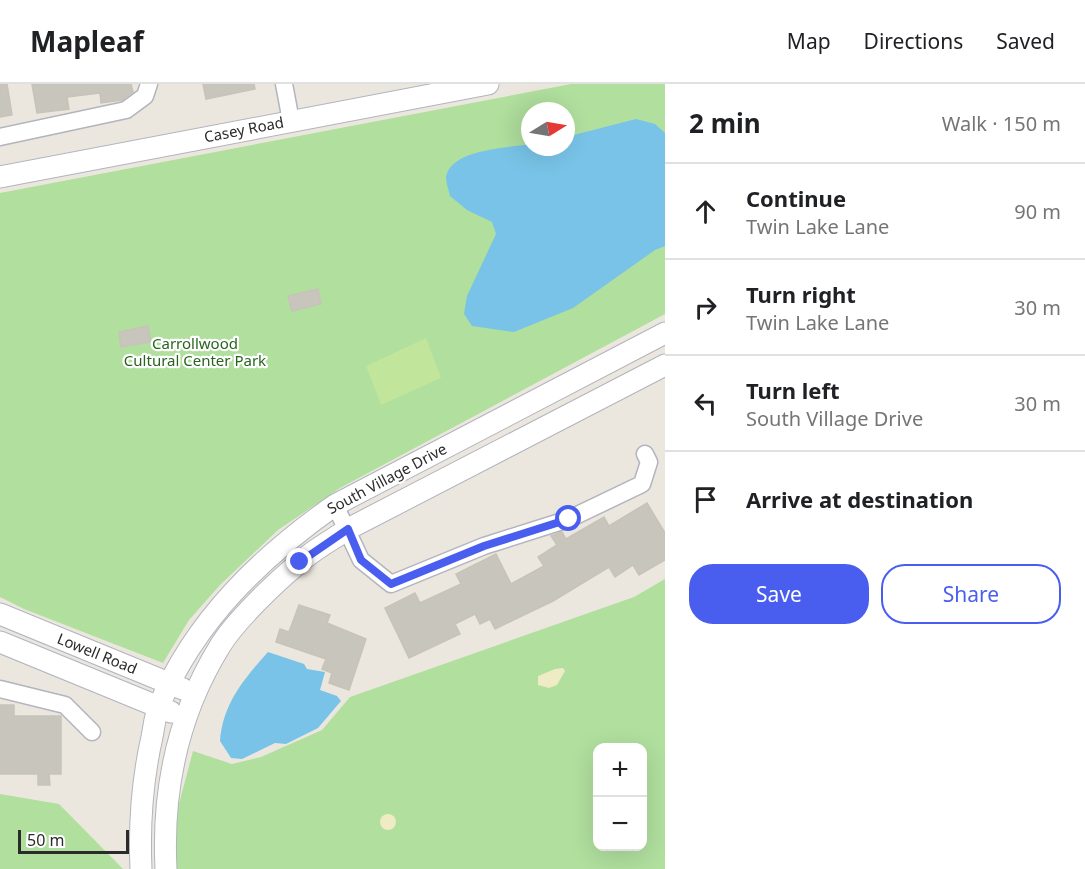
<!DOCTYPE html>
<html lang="en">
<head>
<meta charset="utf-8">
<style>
  :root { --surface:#fff; --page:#f6f6f6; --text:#202124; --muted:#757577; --line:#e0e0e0; --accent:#495eee }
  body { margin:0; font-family:"Noto Sans",sans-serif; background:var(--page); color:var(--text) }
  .controls { position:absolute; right:18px; bottom:18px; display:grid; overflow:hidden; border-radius:12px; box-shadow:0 6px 24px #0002 }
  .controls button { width:54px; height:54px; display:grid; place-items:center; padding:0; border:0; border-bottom:2px solid var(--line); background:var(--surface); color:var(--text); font:30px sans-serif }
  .compass { position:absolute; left:521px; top:18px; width:54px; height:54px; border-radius:50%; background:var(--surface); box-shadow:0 6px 24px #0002; rotate:79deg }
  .scale { position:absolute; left:18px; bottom:15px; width:111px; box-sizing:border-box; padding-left:6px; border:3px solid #2b2b2b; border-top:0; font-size:16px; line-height:21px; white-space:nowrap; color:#2b2b2b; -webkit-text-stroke:4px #fff; paint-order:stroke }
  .stop { position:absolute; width:18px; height:18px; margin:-14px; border:4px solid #495eee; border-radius:50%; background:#fff }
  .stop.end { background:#495eee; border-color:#fff; box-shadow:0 2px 6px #0008 }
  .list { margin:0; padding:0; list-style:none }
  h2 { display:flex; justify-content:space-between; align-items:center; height:78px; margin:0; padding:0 24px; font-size:26px }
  h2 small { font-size:20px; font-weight:400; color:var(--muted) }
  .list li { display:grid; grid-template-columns:39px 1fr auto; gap:18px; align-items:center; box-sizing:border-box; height:96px; padding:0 24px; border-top:2px solid var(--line) }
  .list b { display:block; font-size:22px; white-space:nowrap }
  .list p { margin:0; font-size:20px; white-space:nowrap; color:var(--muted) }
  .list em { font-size:20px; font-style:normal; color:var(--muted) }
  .actions { display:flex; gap:12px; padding:18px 24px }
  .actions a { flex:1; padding:14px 0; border:2px solid var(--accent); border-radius:24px; text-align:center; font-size:21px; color:var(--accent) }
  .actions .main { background:var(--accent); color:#fff }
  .icon { flex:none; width:33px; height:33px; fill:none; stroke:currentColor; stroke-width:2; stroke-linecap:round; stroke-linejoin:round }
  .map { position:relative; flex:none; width:665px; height:785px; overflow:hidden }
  header { display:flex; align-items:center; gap:36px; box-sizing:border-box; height:84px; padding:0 30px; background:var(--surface); border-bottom:2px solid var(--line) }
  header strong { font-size:28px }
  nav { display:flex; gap:33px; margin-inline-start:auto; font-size:21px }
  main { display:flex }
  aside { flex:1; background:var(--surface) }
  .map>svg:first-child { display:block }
  .green { fill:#b0df9e; fill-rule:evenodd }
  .sand { fill:#efebc4 }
  .pitch { fill:#c1e59b }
  .water { fill:#78c3e7 }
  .building { fill:#c8c5bd; stroke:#c7c3b8; stroke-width:1.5 }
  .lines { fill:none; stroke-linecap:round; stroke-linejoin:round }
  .minor-casing { stroke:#b2b4be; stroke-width:19 }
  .tertiary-casing { stroke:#b2b4be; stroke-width:23 }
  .minor { stroke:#fff; stroke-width:16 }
  .tertiary { stroke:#fff; stroke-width:21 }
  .route { stroke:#495eee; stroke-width:8 }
  .labels { text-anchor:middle; stroke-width:4.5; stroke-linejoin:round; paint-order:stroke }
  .street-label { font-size:15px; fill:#2b2b2b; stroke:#fff }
  .park-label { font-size:15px; fill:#29641f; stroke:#fff }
</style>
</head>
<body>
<header>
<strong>Mapleaf</strong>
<nav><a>Map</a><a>Directions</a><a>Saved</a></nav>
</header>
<main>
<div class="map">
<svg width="665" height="785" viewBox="0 0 665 785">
  <rect width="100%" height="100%" fill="#ece7de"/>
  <g class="green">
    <path d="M571,0H665V230L340,404L278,446L220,501L189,536L163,579L24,525L0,513V109ZM530,27H566V63H530Z"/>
    <path d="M665,495V785H175L176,731L193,667L232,680L261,673L322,646L350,613L634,513ZM598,664H642V762H598Z"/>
    <path d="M0,710L59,720L123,785H0Z"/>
  </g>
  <g class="sand">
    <path d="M555,585L563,584L565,587L557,601L549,604L538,601V592Z"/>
    <circle cx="388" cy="738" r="8"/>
  </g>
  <path class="pitch" d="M426,254L441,294L381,321L366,282Z"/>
  <g class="water">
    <path d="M636,35L655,40L665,49V162L655,166L573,224L514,248L472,242L464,230L467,212L496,150L492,138L467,126L450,112C449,107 446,99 446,93C451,65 507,64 530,60V63H566V53Z"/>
    <path d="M268,568L304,580L307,585L325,588L320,606L337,612L341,617L318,644L286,660L275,659L242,675L231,674L220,657C223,619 244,595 268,568Z"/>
  </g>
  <g class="building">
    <path d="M0,0H7L12,31L0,33Z"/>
    <path d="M32,0H131L133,8L122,16L101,19L100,9L67,13L69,25L37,29Z"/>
    <path d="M203,0H254L255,5L206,15Z"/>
    <path d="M318,205L321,220L292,227L288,212Z"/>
    <path d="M148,242L151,258L121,263L119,248Z"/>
    <path d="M647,419L665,449V476L639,491L633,481L615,493L609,483L553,517L495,545L490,535L480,540L475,530L455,540L460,550L409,574L385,524L415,509L420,519L461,500L456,490L496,470L511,500L544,482L538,473L557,461L551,452L562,448L566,455L604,433L609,442Z"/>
    <path d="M299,521L330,531L327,539L366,555L349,606L329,599L332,589L322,585L326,575L276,558L280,545L289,548Z"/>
    <path d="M0,621H14V632H61V690H49L50,701H38V690H0Z"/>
  </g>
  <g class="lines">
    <g class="minor-casing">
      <g id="minor">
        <path d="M284,0L291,37"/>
        <path d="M0,53L126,26L145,12L149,0"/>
        <path d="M335,421L361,476L391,500L484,462L569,435L642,400L649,378L645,370"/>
        <path d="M0,605L65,621L92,648"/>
      </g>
    </g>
    <g class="tertiary-casing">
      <g id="tertiary">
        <path d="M0,93L488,0"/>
        <path d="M0,530L183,605"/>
        <path d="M0,558L171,628"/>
        <path d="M141,785C139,740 142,697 152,653C154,643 155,631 159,622C195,536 261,473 335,421L665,249"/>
        <path d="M166,785C162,706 178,630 220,562C235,537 276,498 299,479C313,466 332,456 348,445L665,281"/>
      </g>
    </g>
    <use href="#minor" class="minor"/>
    <use href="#tertiary" class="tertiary"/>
  </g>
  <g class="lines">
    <path class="route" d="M300,478L348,445L361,476L391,500L484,462L569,435"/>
  </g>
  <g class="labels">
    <g class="street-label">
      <text transform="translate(244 46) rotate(-11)" y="5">Casey Road</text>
      <text transform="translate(387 395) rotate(-28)" y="5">South Village Drive</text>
      <text transform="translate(97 570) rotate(22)" y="5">Lowell Road</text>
    </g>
    <g class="park-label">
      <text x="195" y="265">Carrollwood<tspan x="195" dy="17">Cultural Center Park</tspan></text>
    </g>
  </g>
</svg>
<div class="controls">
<button>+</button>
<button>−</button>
</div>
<svg class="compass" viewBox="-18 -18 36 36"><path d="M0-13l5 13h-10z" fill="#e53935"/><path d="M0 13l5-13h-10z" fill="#757577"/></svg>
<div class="scale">50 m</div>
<div class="stop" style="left:569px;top:435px"></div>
<div class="stop end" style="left:300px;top:478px"></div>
</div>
<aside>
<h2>2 min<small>Walk · 150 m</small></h2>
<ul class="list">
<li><svg class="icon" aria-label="ahead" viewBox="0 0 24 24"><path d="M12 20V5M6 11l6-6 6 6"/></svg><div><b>Continue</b><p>Twin Lake Lane</p></div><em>90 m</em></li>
<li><svg class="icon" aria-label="right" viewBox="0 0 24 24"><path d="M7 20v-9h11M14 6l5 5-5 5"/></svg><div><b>Turn right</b><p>Twin Lake Lane</p></div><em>30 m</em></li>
<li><svg class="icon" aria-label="left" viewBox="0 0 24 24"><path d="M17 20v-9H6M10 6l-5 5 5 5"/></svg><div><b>Turn left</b><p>South Village Drive</p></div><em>30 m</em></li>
<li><svg class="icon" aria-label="arrive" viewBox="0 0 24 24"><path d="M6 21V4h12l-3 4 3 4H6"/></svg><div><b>Arrive at destination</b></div></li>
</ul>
<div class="actions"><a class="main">Save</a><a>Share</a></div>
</aside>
</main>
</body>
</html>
